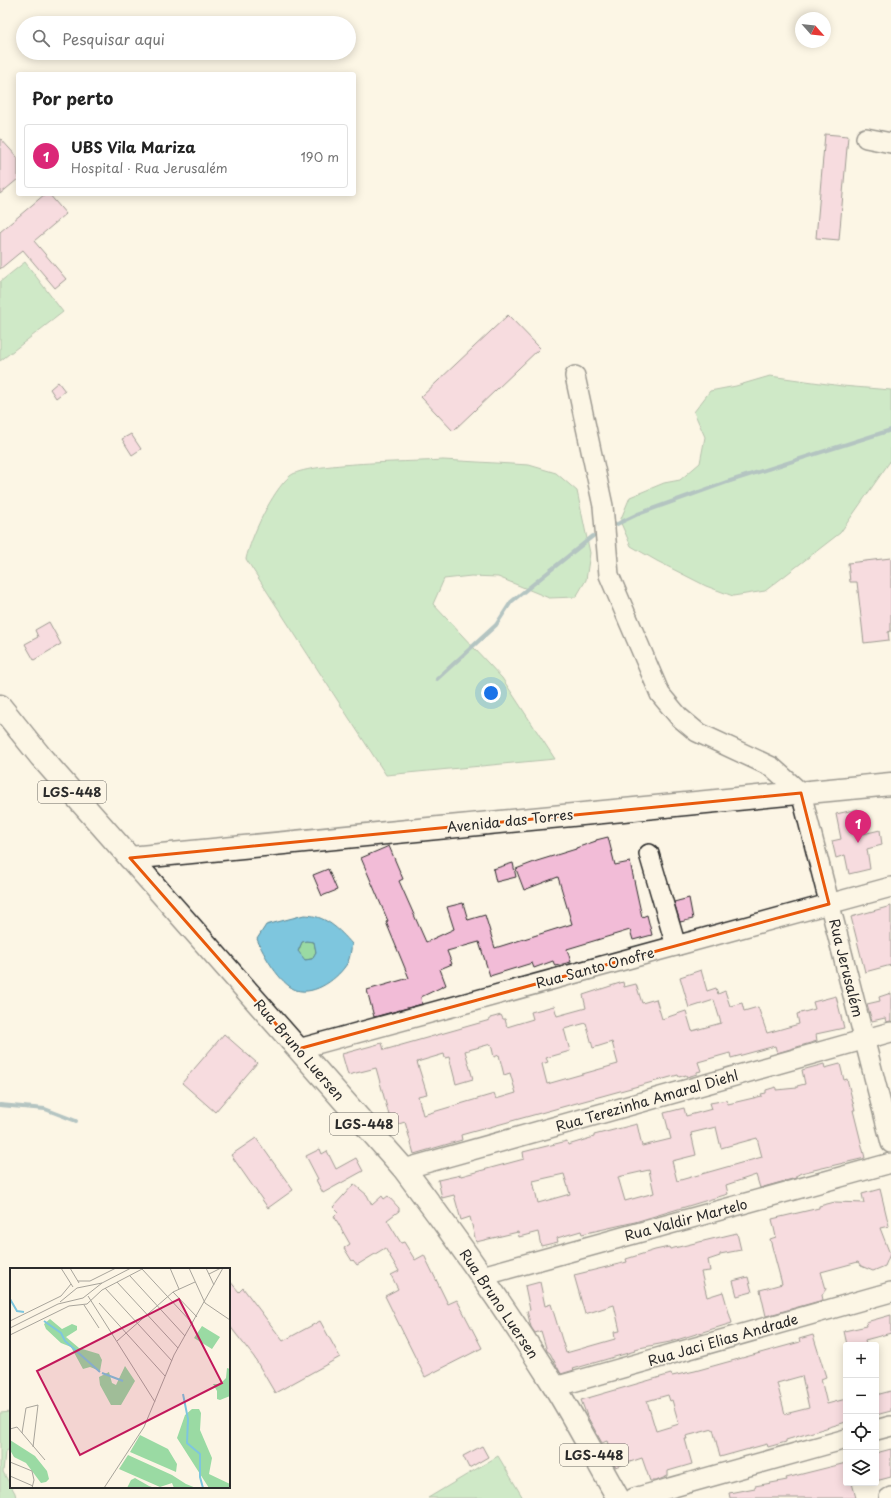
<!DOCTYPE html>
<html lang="pt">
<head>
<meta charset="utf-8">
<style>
  :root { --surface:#fff; --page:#f6f6f6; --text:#222; --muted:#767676; --line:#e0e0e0; --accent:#db2777 }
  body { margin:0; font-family:"Playpen Sans",sans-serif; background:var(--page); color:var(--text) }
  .controls { position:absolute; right:12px; bottom:12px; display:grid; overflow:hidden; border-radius:4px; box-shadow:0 2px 10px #0003 }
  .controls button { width:36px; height:36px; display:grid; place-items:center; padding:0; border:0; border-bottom:1px solid var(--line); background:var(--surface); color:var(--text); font:20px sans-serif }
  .compass { position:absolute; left:795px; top:12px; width:36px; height:36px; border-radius:50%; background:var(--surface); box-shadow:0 2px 10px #0003; rotate:117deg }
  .you { position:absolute; left:491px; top:693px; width:14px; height:14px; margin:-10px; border:3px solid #fff; border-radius:50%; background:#1a73e8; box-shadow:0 0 0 6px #1a73e833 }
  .badge { display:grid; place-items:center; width:26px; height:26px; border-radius:50%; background:var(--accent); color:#fff; font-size:13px; font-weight:700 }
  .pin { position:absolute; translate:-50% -33px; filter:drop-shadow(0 1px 2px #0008) }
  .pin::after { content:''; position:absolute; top:21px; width:14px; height:12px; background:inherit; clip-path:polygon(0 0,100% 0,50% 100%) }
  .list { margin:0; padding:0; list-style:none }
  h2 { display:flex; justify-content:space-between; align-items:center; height:52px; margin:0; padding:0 16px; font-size:17px }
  h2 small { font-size:13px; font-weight:400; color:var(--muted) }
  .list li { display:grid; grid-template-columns:26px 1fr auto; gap:12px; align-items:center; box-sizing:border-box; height:64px; margin:0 8px 8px; padding:0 8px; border:1px solid var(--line); border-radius:4px }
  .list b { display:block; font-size:15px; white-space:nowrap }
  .list p { margin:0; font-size:13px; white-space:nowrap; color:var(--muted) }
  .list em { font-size:13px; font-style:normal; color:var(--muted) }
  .icon { flex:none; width:22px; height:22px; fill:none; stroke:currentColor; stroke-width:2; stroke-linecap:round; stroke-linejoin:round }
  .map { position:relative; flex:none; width:891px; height:1498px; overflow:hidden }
  .search { position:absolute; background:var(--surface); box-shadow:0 2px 10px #0003; left:16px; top:16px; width:340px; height:44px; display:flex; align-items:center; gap:10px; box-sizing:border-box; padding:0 14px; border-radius:22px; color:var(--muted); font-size:15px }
  .panel { position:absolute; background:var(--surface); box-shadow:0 2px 10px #0003; left:16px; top:72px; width:340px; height:124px; border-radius:4px }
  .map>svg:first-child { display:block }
  .green { fill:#9adaa3; stroke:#628267 }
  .water { fill:#7ec6de; stroke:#5d8896; fill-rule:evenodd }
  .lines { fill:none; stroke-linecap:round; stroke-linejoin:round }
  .stream { stroke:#5d8896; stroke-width:4 }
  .building { fill:#f2bcd7; stroke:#2b2b2b; fill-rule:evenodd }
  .minor-casing { stroke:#2b2b2b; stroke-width:22 }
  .major-casing { stroke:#2b2b2b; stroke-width:25 }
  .minor { stroke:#fcf5e5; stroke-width:19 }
  .major { stroke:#fcf5e5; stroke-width:22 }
  .marked { fill:none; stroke:#e8590c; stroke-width:3; stroke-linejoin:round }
  .labels { text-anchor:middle; stroke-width:3.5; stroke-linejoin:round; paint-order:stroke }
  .shield { fill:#fcf5e5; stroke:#6a6863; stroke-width:1 }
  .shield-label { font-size:13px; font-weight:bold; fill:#2b2b2b }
  .street-label { font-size:14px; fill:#2b2b2b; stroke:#fcf5e5 }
  .inset-river { fill:none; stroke:#7ec6de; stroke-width:2 }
  .inset-road { fill:none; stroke:#a8a49b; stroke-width:1 }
  .view { fill:#c2185b; fill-opacity:0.15; stroke:#c2185b; stroke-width:2 }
  .inset-edge { fill:none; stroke:#2b2b2b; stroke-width:2 }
</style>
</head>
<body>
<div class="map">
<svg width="891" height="1498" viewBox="0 0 891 1498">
  <rect width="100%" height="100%" fill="#fcf5e5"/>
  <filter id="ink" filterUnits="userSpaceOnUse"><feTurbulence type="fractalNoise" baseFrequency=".025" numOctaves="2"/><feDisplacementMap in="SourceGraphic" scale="8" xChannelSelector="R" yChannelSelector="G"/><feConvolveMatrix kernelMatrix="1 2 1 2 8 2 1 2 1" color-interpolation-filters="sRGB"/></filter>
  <g filter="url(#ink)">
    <g class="green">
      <path d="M25,262L63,312L0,361V282Z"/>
      <path d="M770,376L842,386L891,390V460L840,533L765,591L733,596L706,586L657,561L631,546L620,521L630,497L664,483L680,480L700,463L705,437L694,412L710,391L736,386Z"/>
      <path d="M443,460L529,465L556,473L577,491L590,553L586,580L576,597L549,598L498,577L471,576L444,579L433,604L502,678L555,759L386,775L246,559C251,537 272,491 290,476C306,462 416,462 443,460Z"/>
      <path d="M306,941L314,942L316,952L312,959L304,960L298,952L302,942Z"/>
      <path d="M11,1412V1448L5,1452L3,1472L15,1493L16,1498H0V1413Z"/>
      <path d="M498,1456L523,1498H428Z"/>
    </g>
    <path class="water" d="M304,915C325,915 339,929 352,944C351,950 350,957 348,962C339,978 315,996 296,990C280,984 263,954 257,939L266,925ZM306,941L314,942L316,952L312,959L305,960L298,951L302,942Z"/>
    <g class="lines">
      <g class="stream">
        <path d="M613,526L638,514L727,482L891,430"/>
        <path d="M437,679L496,625L511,602L593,536"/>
        <path d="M0,1105L45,1109L76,1121"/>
      </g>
    </g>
    <g class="building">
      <path d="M825,134L848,136L839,240L816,238Z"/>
      <path d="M0,138L18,158V179L0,194Z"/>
      <path d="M45,194H49L66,214L34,241L66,279L55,288L23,250L0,269V232Z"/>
      <path d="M508,315L540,348L453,431L421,397Z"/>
      <path d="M58,382L65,391L56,398L50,389Z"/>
      <path d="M131,434L141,449L132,455L122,439Z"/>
      <path d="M891,558V631L888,632L889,640L864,643L857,582H850L848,563Z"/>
      <path d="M49,622L61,644L34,660L25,644L38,637L35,630Z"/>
      <path d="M858,809L863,834L880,830L882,845L867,849L870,869L849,874L845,855L836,858L832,841L841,839L836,814Z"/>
      <path d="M608,837L615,865L630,862L642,917L647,915L652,935L633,940L630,930L567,949L571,962L555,966L553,961L534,968L532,963L490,976L479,942L447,951L452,964L440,969L446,985L421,997L422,1004L374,1017L367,990L409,978L386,922L388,921L361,858L389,846L403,879L399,881L426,942L454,929L447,907L463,903L468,920L485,915L495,948L572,924L558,877L524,890L516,869L537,861L576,849V848L596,841V840Z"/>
      <path d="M513,863L516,877L496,882L493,869Z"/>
      <path d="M328,869L337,890L322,896L313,875Z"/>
      <path d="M689,898L693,919L680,922L674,902Z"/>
      <path d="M891,906V965L865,972L851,917Z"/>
      <path d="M701,970L707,991L716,988L718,994L725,991L730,1006L742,1003L744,1011L758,1007L767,1033L799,1024L797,1014L815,1009L813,1002L836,996L844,1028L816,1034L817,1041L777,1053L775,1046L731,1058L730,1053L698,1062L701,1071L697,1072V1074L687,1077L686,1075L679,1077L678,1075L461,1135L462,1140L414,1154L405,1122L392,1126L376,1068L348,1075L342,1054L382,1043L384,1050L490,1020V1018L501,1015L503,1019H505L507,1027L533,1019L531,1012L554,1006L557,1016L586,1008L583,995L623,982L624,987L636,984L642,1003L656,999L662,1019L686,1011L692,1031L721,1023L714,1000L689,1008L680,977ZM586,1023L593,1048L612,1042L618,1064L547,1084L542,1064L548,1062L546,1058L570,1051L564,1029ZM491,1044L494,1057L499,1055L504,1075L510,1073L516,1093L496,1099L494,1094L423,1115L418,1096L427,1094L417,1062L444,1054L445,1058L449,1057L456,1084L473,1079L465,1051Z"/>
      <path d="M891,993V1021L886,1022L885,1018L872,1021L867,1004L880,1001L879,997Z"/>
      <path d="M224,1034L257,1063L215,1112L182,1083Z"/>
      <path d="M824,1064L825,1068L840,1064L844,1080L847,1079L855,1110H853L865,1158L801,1173L796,1176V1178L760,1188L756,1175L726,1185L728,1194L635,1222L582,1234L581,1231L557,1238L558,1242L541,1246L538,1232L519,1237L518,1232L476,1242L470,1217L461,1220L454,1195L442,1198L438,1180L461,1175V1176L524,1159L523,1152L567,1141L568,1145L594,1137V1135L637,1124L642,1146L671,1139L664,1113L684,1108L686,1116L712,1109L710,1103L727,1100L728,1104L762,1096L761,1094L766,1093V1090L776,1087V1090L797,1088V1086L805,1084L802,1070ZM716,1127L721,1148L757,1138L762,1157L677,1181L672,1161L696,1155L691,1133ZM649,1170L654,1193L625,1201L618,1177ZM564,1174L570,1194L538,1203L533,1181Z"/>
      <path d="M256,1138L293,1190L268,1208L231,1155Z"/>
      <path d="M320,1149L322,1154L327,1151L336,1169L356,1158L363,1171L323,1193L316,1180L318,1179L306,1156Z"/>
      <path d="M354,1184L367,1195L372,1205L382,1196L384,1199L388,1196L399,1208V1211L387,1220L401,1243L404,1242L415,1260L424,1255L448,1304L457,1300L482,1348L425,1377L385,1296L398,1289L391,1275L399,1271L385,1248L357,1265L353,1260L352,1261L344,1248L350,1244L334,1216L338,1212L333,1207Z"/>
      <path d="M880,1189L889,1226L880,1228L890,1254L885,1266L873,1271L861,1266L858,1262L821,1272L826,1289L822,1295L823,1300L766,1316L760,1290L782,1284L770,1239L776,1237L772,1219L819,1208V1206L835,1202L864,1203L862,1194Z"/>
      <path d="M737,1233L741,1250L720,1254V1256L708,1260L710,1271L701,1272L707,1297L723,1292L732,1323L670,1342L634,1349L635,1351L573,1369L574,1370L561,1374L550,1353L547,1351L541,1331L535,1333L531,1327L527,1311L530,1310L525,1286L540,1282L545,1306L551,1304L566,1353L615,1339L614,1332L620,1331L614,1305L585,1314L574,1275L627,1262L626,1259L655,1250L669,1247L670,1249Z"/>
      <path d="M748,1277L752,1292L737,1296L733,1281Z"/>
      <path d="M229,1280L239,1292L243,1288L283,1341L320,1321L340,1357L275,1393L254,1357L229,1325Z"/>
      <path d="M891,1315V1333L865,1340L866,1345H847L844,1331L867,1326L866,1322Z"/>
      <path d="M813,1335L826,1377L821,1379L827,1404L846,1399V1422L786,1440V1442L768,1447L767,1444L720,1457L713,1429L686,1436L687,1439H685L692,1464L668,1471V1476L656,1481H650L642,1458L615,1467L607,1441L602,1443L587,1416L581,1400L671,1374L672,1376L695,1371L800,1342L799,1339ZM802,1376L809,1408L785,1414L777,1383ZM668,1395L670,1401L672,1400L679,1424L656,1431L647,1401Z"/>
      <path d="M891,1391V1411L876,1415V1395Z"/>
      <path d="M482,1446L488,1457L469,1468L463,1456Z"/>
      <path d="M891,1449V1477L876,1481V1453Z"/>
      <path d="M846,1463V1483H852L856,1498H730L729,1493L755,1488V1486L787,1480L786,1478Z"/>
    </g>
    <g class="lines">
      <g class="minor-casing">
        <g id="minor">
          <path d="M866,138L891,143"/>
          <path d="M575,376L603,506L609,575L660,694L679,717L697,732L772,767L801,793L891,1143"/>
          <path d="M649,854L676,946"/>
          <path d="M298,1049L891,887"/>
          <path d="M404,1169L891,1032"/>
          <path d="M482,1276L891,1163"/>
          <path d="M555,1387L891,1292"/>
          <path d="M876,1430L891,1426"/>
          <path d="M634,1498L846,1439"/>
          <path d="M889,1498L891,1497"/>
        </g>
      </g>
      <g class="major-casing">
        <g id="major">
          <path d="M0,706L41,757L404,1169C457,1239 508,1312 555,1387C577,1423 597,1461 618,1498"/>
          <path d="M130,858L891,784"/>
        </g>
      </g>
      <use href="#minor" class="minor"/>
      <use href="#major" class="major"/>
    </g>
  </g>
  <path d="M0 0H891V1498H0ZM801,793L829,904L298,1049L130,858Z" fill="#fcf5e5" fill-opacity=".55" fill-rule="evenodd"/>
  <path class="marked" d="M801,793L829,904L298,1049L130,858Z"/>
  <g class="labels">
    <g class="shield">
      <rect x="38" y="781" width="68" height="22" rx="3"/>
      <rect x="330" y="1113" width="68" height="22" rx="3"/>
      <rect x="560" y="1444" width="68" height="22" rx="3"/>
    </g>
    <g class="shield-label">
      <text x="72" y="797">LGS-448</text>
      <text x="364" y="1129">LGS-448</text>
      <text x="594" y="1460">LGS-448</text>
    </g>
    <g class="street-label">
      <text transform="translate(510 821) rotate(-6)" y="5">Avenida das Torres</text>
      <text transform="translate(595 968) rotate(-15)" y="5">Rua Santo Onofre</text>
      <text transform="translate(846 968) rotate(76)" y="5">Rua Jerusalém</text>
      <text transform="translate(299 1050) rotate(49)" y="5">Rua Bruno Luersen</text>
      <text transform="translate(647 1101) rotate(-16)" y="5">Rua Terezinha Amaral Diehl</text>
      <text transform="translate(686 1220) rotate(-15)" y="5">Rua Valdir Martelo</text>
      <text transform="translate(499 1304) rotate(56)" y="5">Rua Bruno Luersen</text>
      <text transform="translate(723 1340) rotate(-16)" y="5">Rua Jaci Elias Andrade</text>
    </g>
  </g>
  <g transform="translate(10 1268)">
    <rect width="220" height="220" fill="#fcf5e5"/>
    <path d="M40,51L52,61L62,56L67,58V62L56,69L69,80L89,86L92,92L90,103L80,99L73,101L61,79L51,75L36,61L34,56ZM192,58L210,69L202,81L184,70ZM115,98L125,113L111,137H101L90,117L89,109L99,104L102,115L106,117ZM217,100L220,101V128L210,132L207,131V123L203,116H210L216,110ZM182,141H189L191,145L190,162L202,190L199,206L220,216V220H199L167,170L175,147ZM130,167L158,181L167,196L166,204L120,184ZM0,172L25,188L37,203L39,211L36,214L31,215L16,195L4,189L0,182ZM118,187L162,207L176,216L186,220H164L162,215L150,219L109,201ZM125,210L139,218L145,220H117L121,212Z" fill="#9adaa3"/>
    <path class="inset-river" d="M0,31L7,43L14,44M34,53L51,65L55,73L90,104M92,105L113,113M173,126L178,151L177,175L190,186V209L193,220"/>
    <path class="inset-road" d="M51,0L63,19M60,0L69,15M160,0L169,21M179,0L195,35L220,52M196,0L204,17M132,1L183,56M199,6L211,0M120,8L175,68M68,13H80L106,0M107,14L168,80M95,20L162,93M163,24L187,49M78,28L145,134M50,34L67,20L92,15L121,0M89,35L155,108M74,37L89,60M0,53L51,28L61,16M0,60L48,36L73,30L92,15M0,67L59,38L77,36L92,22L134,0M107,73L163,24L185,14M0,161L7,159L35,192M12,165L16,140L28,137L23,179M0,194L22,203L24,212L22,220M0,208L23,218M94,220L134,159L164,87L213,0"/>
    <path class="view" d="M169,31L212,115L70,187L27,103Z"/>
    <rect width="220" height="220" class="inset-edge"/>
  </g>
</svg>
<div class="controls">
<button>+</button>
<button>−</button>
<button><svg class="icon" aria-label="locate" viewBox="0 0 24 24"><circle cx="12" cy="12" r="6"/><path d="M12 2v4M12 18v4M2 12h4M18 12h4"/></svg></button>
<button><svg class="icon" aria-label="layers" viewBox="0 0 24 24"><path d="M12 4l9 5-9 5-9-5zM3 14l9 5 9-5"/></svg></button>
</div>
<svg class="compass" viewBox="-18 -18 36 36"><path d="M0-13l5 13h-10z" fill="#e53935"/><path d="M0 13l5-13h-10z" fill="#767676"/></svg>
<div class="you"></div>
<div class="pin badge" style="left:858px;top:843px">1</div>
<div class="search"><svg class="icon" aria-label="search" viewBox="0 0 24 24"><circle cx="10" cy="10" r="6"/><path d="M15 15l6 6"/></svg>Pesquisar aqui</div>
<section class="panel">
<h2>Por perto<small></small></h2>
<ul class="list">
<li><span class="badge">1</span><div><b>UBS Vila Mariza</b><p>Hospital · Rua Jerusalém</p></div><em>190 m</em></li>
</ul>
</section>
</div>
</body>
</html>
